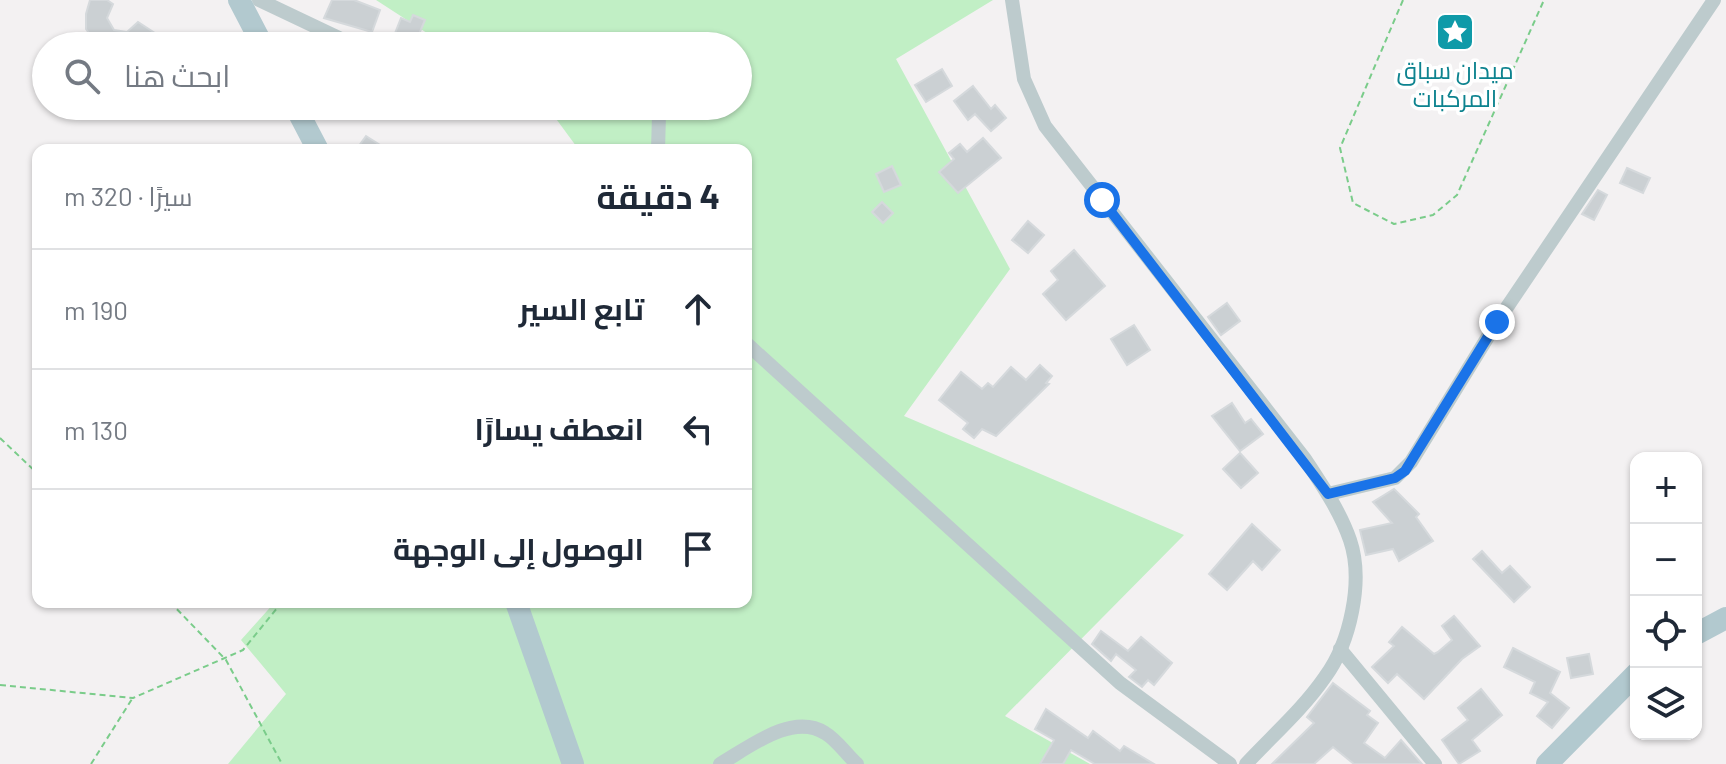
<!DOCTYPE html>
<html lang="ar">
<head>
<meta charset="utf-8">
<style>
  :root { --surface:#fff; --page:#f2f2f3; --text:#1f2937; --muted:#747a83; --line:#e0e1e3 }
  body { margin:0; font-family:Barlow,Cairo,sans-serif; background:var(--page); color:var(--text); direction:rtl }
  .controls { position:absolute; right:24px; bottom:24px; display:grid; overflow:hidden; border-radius:16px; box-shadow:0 2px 6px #0004 }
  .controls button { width:72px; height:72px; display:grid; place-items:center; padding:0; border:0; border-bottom:2px solid var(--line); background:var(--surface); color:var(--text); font:40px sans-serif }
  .stop { position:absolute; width:24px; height:24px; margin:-18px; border:6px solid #1a73e8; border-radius:50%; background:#fff }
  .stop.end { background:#1a73e8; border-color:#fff; box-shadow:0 2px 8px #0008 }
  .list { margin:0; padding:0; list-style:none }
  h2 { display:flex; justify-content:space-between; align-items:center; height:104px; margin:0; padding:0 32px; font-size:34px }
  h2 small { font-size:26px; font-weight:400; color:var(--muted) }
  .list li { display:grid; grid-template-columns:52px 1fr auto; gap:24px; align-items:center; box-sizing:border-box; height:120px; padding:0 32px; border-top:2px solid var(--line) }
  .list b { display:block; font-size:30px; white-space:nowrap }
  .list em { font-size:26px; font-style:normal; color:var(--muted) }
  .icon { flex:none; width:44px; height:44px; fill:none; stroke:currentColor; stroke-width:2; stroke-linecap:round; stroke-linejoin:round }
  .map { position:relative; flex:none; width:1726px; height:764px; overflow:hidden; direction:ltr }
  .search { position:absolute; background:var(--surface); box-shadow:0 2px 6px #0004; left:32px; top:32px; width:720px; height:88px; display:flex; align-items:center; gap:20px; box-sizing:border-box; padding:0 28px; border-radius:44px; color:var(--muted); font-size:30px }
  .panel { position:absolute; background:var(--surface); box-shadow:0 2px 6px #0004; left:32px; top:144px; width:720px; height:464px; border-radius:16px; direction:rtl }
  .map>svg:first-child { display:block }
  .green { fill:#c1efc5 }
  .building { fill:#cbd0d3; stroke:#d5d9dc; stroke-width:2 }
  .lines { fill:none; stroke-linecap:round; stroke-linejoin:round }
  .path { stroke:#7acc8a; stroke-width:2; stroke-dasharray:6 4; stroke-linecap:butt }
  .minor { stroke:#bdcbcd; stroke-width:14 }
  .primary { stroke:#b2c9cf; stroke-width:22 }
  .route { stroke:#1a73e8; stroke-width:10 }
  .labels { text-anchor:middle; stroke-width:7; stroke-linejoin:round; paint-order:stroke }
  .culture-label { font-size:24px; fill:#0d838f; stroke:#fff }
</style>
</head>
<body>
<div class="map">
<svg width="1726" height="764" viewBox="0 0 1726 764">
  <rect width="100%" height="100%" fill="#f3f1f2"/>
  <path class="green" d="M376,0H993L896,59L1010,269L904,416L1184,535L1005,716L1090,764H228L286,694L241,640L275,602H746V150H579L554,116L539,106H738V46H447Z"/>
  <g class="building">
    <path d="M90,0H107L113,4L107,18L114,30L127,32L138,22L158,35L155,41L149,46H98L86,29V14Z"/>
    <path d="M332,0H354L380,10L372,32L324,18Z"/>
    <path d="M413,15L425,20L414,46H390L401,18L410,22Z"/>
    <path d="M942,69L952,86L926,102L915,85Z"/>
    <path d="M973,86L991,109L995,105L1006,118L991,131L975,114L968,120L954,101Z"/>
    <path d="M366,136L388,150H356Z"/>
    <path d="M983,138L1001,158L958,193L939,172L954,159L949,153L960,144L967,152Z"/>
    <path d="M892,166L901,185L884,192L876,174Z"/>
    <path d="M1627,168L1650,178L1643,193L1620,183Z"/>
    <path d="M1598,190L1607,195L1594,220L1582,214Z"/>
    <path d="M882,202L893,213L883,223L872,212Z"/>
    <path d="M1028,221L1044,235L1028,253L1012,240Z"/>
    <path d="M1074,250L1105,286L1066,320L1043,294L1058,280L1051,271Z"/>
    <path d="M1227,303L1240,321L1221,335L1208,317Z"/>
    <path d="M1134,325L1150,350L1127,365L1111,339Z"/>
    <path d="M1040,365L1052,376L1046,383L1049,384L996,436L982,429L974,438L963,429L968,423L939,400L961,372L982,389L988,383L993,387L1011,367L1026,380Z"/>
    <path d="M1232,403L1245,423L1251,419L1263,434L1240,451L1212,416Z"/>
    <path d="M1240,453L1258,473L1241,488L1223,469Z"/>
    <path d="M1394,489L1419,514L1416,517L1433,541L1399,561L1393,549L1366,555L1360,530L1392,523L1373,502Z"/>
    <path d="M1252,524L1280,550L1262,570L1253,561L1227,590L1209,574Z"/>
    <path d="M1482,551L1502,573L1510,566L1530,587L1514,602L1473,559Z"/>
    <path d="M1454,616L1480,646L1462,659L1424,699L1397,674L1388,683L1372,667L1394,646L1389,642L1402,627L1434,654L1438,652L1452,640L1442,626Z"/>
    <path d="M1101,631L1128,651L1141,637L1172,663L1154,685L1148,680L1142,687L1129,677L1136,670L1116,654L1111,661L1092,644Z"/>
    <path d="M1513,648L1560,672L1550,693L1569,708L1552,728L1537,716L1548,702L1530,693L1535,682L1504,667Z"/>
    <path d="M1589,654L1593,674L1571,678L1567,658Z"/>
    <path d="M1333,683L1370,711L1367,715L1378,723L1364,743L1385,758L1401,740L1422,764H1354L1333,747L1314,764H1272L1314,723L1307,717Z"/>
    <path d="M1481,689L1502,715L1472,740L1480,751L1459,764L1442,740L1468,720L1458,708Z"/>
    <path d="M1046,709L1088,738L1093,731L1120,751L1124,746L1154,764H1095L1071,750L1063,764H1040L1054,740L1035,729Z"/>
  </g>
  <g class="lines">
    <g class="path">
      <path d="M1403,0L1340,148L1353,203L1394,224L1433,215L1457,195L1544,0"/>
      <path d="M0,438L38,474"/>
      <path d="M170,602L226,660L282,764"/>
      <path d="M0,685L133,698L243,650L282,602"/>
      <path d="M91,764L132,699"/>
    </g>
    <g class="minor">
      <path d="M259,0L356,46"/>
      <path d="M1012,0L1024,79L1045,126L1305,459C1322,485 1340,511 1350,540C1364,581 1350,643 1325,677C1303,709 1272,736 1246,764"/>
      <path d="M655,106L659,115L658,150"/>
      <path d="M746,343L1120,683L1230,764"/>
      <path d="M1328,494L1395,478L1411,462L1497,322L1714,0"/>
      <path d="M1340,649L1435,764"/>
      <path d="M720,764C748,748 792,712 825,733C837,740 846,754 857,764"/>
    </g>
    <g class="primary">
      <path d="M239,0L263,46"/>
      <path d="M295,106L318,150"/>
      <path d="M516,602L573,764"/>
      <path d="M1696,634L1726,618"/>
      <path d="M1547,764L1636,674"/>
    </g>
  </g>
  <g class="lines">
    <path class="route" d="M1102,200L1328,494L1395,478L1405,471L1497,322"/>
  </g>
  <defs>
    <g id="sight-square" transform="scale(2)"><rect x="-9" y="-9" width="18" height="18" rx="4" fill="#0f9aa8" stroke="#fff"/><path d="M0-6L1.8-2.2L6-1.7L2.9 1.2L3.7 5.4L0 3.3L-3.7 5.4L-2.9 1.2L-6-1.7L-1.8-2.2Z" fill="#fff"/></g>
  </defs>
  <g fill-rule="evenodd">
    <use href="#sight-square" x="1455" y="32"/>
  </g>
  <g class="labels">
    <g class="culture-label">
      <text x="1455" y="79">ميدان سباق<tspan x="1455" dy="28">المركبات</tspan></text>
    </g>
  </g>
</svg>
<div class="controls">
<button>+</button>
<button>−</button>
<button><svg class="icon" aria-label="locate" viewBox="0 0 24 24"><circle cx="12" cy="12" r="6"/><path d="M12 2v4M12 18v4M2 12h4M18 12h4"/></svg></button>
<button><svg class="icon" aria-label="layers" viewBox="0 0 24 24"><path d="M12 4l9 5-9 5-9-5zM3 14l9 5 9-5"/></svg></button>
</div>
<div class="stop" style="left:1102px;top:200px"></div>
<div class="stop end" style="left:1497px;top:322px"></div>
<div class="search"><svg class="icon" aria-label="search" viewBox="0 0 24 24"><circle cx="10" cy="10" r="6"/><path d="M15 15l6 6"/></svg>ابحث هنا</div>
<section class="panel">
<h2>4 دقيقة<small>سيرًا · 320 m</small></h2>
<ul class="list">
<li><svg class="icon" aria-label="ahead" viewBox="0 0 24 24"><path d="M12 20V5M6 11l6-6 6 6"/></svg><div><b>تابع السير</b></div><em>190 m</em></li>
<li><svg class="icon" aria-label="left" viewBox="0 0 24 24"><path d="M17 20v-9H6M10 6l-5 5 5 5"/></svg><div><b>انعطف يسارًا</b></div><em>130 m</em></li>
<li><svg class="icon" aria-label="arrive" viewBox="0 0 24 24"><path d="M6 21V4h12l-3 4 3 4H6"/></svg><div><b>الوصول إلى الوجهة</b></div></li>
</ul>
</section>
</div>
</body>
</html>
